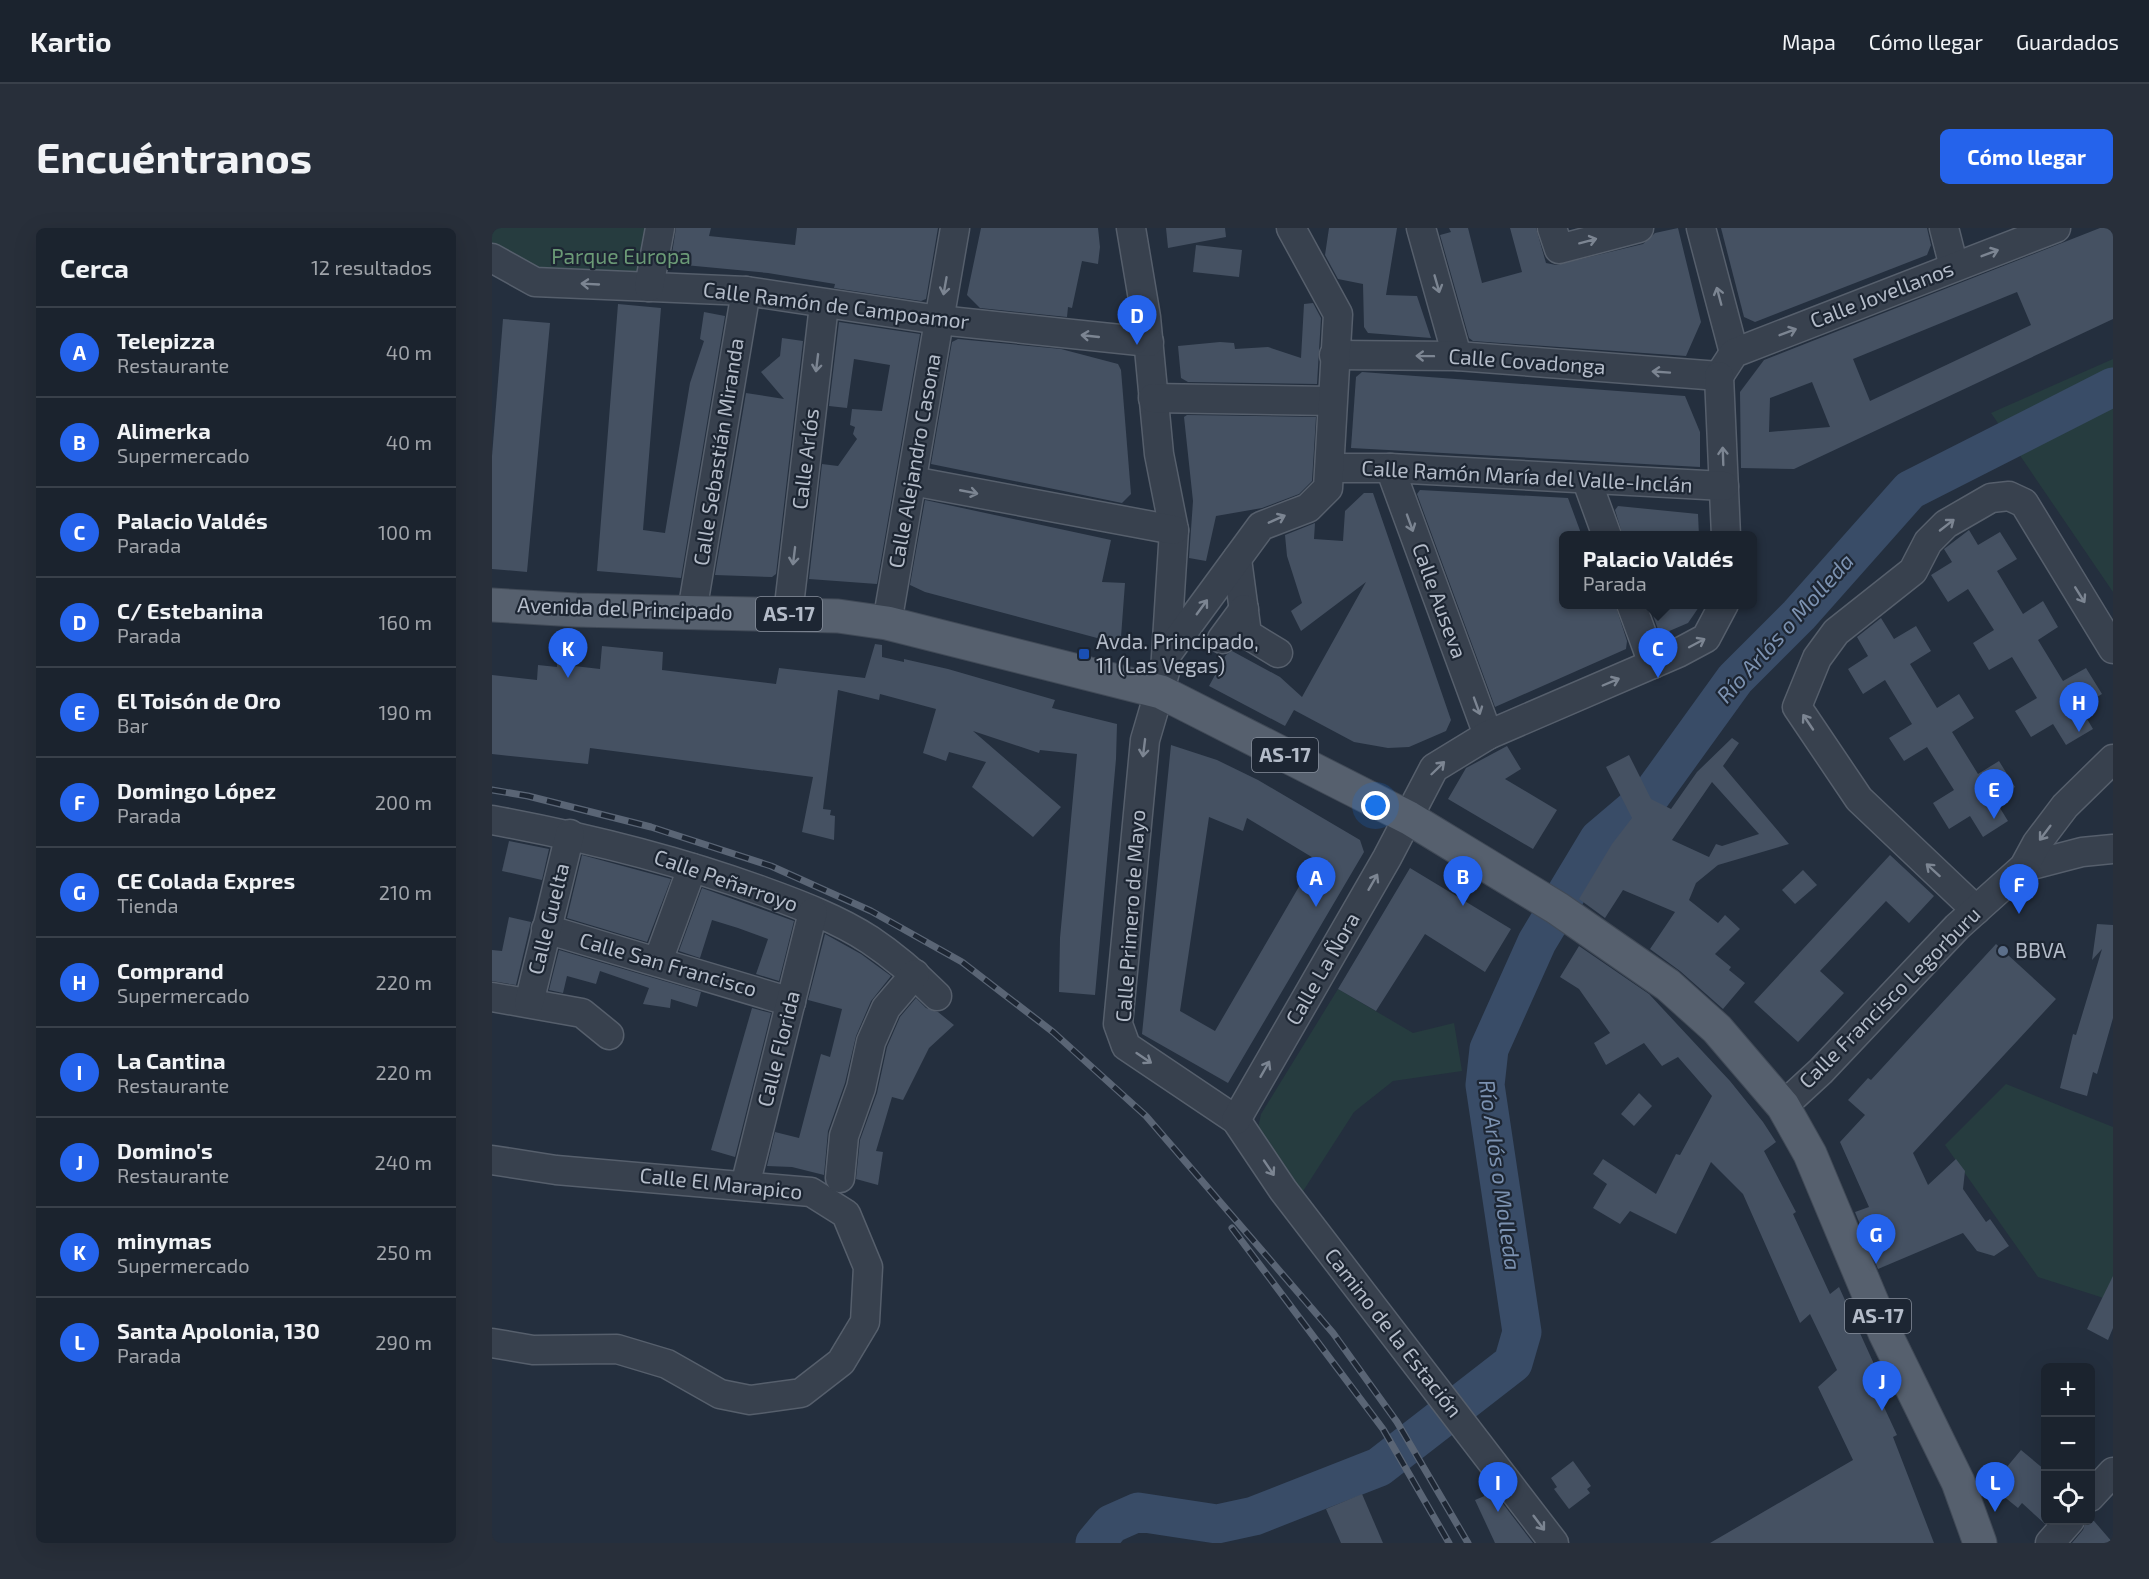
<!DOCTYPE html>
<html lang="es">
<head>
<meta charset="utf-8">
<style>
  :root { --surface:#1b232e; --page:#282f3a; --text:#f1f3f6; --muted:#a0a4aa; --line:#39404a; --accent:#2563eb }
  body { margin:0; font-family:"Exo 2",sans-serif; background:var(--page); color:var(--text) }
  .controls { position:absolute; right:18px; bottom:18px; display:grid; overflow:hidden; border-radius:9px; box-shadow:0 6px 24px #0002 }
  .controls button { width:54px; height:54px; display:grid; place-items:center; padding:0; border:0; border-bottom:2px solid var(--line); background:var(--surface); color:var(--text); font:30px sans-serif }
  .you { position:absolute; left:884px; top:578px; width:21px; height:21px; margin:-15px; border:4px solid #fff; border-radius:50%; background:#1a73e8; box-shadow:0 0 0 9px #1a73e833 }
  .badge { display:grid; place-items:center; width:39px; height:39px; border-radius:50%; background:var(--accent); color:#fff; font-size:20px; font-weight:700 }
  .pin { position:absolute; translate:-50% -50px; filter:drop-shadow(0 2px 3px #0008) }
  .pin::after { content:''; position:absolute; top:32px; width:21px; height:18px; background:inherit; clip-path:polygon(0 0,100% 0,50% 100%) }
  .popup { position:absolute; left:1067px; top:303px; width:198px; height:78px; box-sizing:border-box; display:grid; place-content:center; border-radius:9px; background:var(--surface); filter:drop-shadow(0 2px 4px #0005); font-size:20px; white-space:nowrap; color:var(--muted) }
  .popup b { font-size:22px; color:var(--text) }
  .popup::after { content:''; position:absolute; left:50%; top:100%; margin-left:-12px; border:12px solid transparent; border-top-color:var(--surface) }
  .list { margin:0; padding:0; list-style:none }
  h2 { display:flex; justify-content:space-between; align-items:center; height:78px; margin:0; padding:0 24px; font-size:26px }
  h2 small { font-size:20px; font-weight:400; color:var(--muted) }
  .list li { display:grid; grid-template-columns:39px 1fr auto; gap:18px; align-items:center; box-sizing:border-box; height:90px; padding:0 24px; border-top:2px solid var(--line) }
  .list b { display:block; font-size:22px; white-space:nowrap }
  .list p { margin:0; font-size:20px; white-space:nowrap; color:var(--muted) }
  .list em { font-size:20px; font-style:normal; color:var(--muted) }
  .icon { flex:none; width:33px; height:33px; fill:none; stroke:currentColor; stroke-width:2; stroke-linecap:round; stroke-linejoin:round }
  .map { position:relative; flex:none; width:1621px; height:1315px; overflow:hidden; border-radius:9px }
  header { display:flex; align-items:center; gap:36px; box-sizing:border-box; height:84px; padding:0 30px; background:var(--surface); border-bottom:2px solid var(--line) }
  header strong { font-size:28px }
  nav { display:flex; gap:33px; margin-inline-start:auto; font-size:21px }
  .intro { display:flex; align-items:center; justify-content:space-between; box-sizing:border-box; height:144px; padding:0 36px }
  h1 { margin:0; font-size:42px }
  .button { padding:15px 27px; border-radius:9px; background:var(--accent); color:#fff; font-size:21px; font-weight:700 }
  main { display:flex; gap:36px; padding:0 36px }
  aside { flex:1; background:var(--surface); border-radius:9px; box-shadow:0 6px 24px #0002 }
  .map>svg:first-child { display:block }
  .green { fill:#263c3f }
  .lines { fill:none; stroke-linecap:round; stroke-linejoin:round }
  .river { stroke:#394c67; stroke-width:39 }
  .building { fill:#455162; fill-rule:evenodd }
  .minor-casing { stroke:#565f6c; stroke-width:31 }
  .major-casing { stroke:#414a57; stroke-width:35 }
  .minor { stroke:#38414e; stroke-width:28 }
  .major { stroke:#56606e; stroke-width:33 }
  .rail-casing { stroke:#5a6575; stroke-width:7 }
  .rail { stroke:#1d2633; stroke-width:4.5; stroke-dasharray:14; stroke-linecap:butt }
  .oneway { stroke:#7c8592 }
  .transit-dot { fill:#1a4fb4; stroke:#1d2633; stroke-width:2 }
  .service-dot { fill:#5c6f8a; stroke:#1d2633; stroke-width:2 }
  .labels { text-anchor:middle; stroke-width:4.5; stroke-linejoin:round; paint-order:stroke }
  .shield { fill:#1d2633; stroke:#878f9c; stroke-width:1.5 }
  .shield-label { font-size:20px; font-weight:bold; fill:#b4bcc9 }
  .park-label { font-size:21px; fill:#6b9a76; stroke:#1d2633 }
  .street-label { font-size:21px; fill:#b4bcc9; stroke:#1d2633 }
  .poi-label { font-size:21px; fill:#b4bcc9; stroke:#1d2633; text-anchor:start }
  .water-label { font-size:22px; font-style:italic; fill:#7c92b1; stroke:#1d2633 }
</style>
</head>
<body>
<header>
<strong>Kartio</strong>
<nav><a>Mapa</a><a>Cómo llegar</a><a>Guardados</a></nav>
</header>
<div class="intro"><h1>Encuéntranos</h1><a class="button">Cómo llegar</a></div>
<main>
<aside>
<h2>Cerca<small>12 resultados</small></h2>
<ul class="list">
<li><span class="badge">A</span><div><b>Telepizza</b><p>Restaurante</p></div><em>40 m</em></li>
<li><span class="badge">B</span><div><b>Alimerka</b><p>Supermercado</p></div><em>40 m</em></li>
<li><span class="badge">C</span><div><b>Palacio Valdés</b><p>Parada</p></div><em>100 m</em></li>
<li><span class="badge">D</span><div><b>C/ Estebanina</b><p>Parada</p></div><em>160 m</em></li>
<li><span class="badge">E</span><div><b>El Toisón de Oro</b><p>Bar</p></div><em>190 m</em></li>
<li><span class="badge">F</span><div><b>Domingo López</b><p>Parada</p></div><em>200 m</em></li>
<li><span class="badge">G</span><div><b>CE Colada Expres</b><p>Tienda</p></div><em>210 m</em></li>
<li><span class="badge">H</span><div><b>Comprand</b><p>Supermercado</p></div><em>220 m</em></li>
<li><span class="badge">I</span><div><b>La Cantina</b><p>Restaurante</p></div><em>220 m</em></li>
<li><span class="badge">J</span><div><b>Domino's</b><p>Restaurante</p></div><em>240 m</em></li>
<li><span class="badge">K</span><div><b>minymas</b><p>Supermercado</p></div><em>250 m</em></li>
<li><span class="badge">L</span><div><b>Santa Apolonia, 130</b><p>Parada</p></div><em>290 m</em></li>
</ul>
</aside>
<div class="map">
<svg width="1621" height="1315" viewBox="0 0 1621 1315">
  <rect width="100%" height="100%" fill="#242f3e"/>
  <g class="green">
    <path d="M0,0H168L157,59L43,54L0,30Z"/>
    <path d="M1621,131V364L1499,185Z"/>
    <path d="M846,761L921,805L962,795L970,843L901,853L862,884L806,971L766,900L769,886Z"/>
    <path d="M1514,856L1621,899V1073L1546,1049L1453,917Z"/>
  </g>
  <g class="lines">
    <path class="river" d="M603,1315L619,1296L646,1284L725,1296L762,1288L887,1239L1021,1135L1030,1104L993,857L997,821L1045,714L1107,611L1160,566L1243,451L1307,387L1418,262L1621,159"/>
  </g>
  <g class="building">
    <path d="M184,0H219L217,8L303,17L305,0H446L434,71L429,73L342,60L343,56L276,45L182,36L179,32Z"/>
    <path d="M489,0H606L608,19L606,36L590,33L580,80L576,79L575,89L488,80L475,67Z"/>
    <path d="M674,0H733L734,9L676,20Z"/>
    <path d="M837,0H905L894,67L925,68L939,110L876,105L872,99L871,56L846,51L833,27Z"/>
    <path d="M957,0H976L990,55L1030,44L1018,0H1044L1054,35L1064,37L1151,16L1163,5L1186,0L1209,94L1194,128L981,113L977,110L948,7L959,4Z"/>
    <path d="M1229,0H1435L1439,17L1435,27L1263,94L1252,89Z"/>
    <path d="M1608,0H1621V91L1302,241L1249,240L1248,164L1272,132ZM1525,64L1539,97L1378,173L1361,131ZM1320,154L1338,199L1277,204L1278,170Z"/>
    <path d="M704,17L750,22L747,49L701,44Z"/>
    <path d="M821,75L829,90L825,156L696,154L689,150L686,118L728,114L742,115L743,121L776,119L809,130L812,76Z"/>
    <path d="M126,76L169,80L151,302L173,305L198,155L212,113L208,111L212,84L233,88L189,350L105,343Z"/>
    <path d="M11,91L58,95L35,344L0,341V228Z"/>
    <path d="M347,94L428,106L385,356L317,351L330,236L346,238L365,211L361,206L363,199L358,197L360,181L390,183L398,137L362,131L355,180L337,178Z"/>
    <path d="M290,110L311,113L284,346L280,349L223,347L254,165L292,171L269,144L288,128Z"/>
    <path d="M466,111L569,121L626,136L629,142L639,266L630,275L439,236L460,114Z"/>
    <path d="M870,144L1193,168L1208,204V239L859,220L864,149Z"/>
    <path d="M695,187L824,189L820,253L807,266L770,280L724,288L714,333L697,330L701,273L692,189Z"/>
    <path d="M928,262L1076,270L1090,308H1071V376H1123L1135,413L1134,421L1003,479L925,266Z"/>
    <path d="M872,265H881L959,492L954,503L917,519L896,520L862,514L802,482L793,498L717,458L734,427L740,423L788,449L810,469L874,354L809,403L799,383L810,375L795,328L793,307L823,295L822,311L851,313L853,283Z"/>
    <path d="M433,272L619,312L610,354L633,355L629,409L620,414L433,364L418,357Z"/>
    <path d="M1126,278L1206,286L1207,308H1131L1123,282Z"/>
    <path d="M1477,302L1486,317L1508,304L1525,331L1505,343L1531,386L1551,373L1566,399L1546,412L1571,453L1594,440L1610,466L1588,479L1601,501L1574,517L1561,496L1539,509L1523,483L1545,470L1520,429L1497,442L1481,415L1502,402L1476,361L1456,374L1439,347L1460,334L1452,321Z"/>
    <path d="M1157,376H1209L1196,395L1168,407Z"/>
    <path d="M1389,390L1402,411L1424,398L1439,423L1418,436L1445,480L1467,466L1482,490L1460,504L1486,546L1507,533L1523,559L1503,572L1516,593L1491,609L1478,588L1457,601L1441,575L1462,562L1435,519L1412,533L1397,510L1420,496L1393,452L1371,466L1356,441L1376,428L1365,409Z"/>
    <path d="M383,416L390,417V429L412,434V431L456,441L563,472L560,480L625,496L624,531L603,767L567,764L568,710L585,526L548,522L547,525L481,503L569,579L541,609L480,559L494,534L457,524L454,533L431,525L444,481L388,466L387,472L346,462L331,581L339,582L338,587L343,588L342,612L310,604L321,549L98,520L96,536L0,526V447L45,452L46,437L65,439V436L108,441L110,418L171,424L170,442L284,456L287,440L373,450Z"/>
    <path d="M1240,510L1247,515L1231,538L1297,616L1226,637L1204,655L1197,672L1226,695L1233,687L1248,701L1223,726L1239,739L1237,742L1253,755L1231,781L1188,743L1158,721L1183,684L1131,662L1113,690L1087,671L1120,616L1140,590L1114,539L1137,527L1159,571L1179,581L1205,544ZM1220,554L1267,606L1230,618L1224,616L1217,629L1180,612Z"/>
    <path d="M679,517L725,532L766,552L868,612L872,624L736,855L650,806ZM717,589L751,603L755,590L823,631L723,803L688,783Z"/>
    <path d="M1015,518L1029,541L1013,551L1065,582L1041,621L956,571L974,540Z"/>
    <path d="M17,613L57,621L50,652L10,643Z"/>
    <path d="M90,627L179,651L155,714L75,690Z"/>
    <path d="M1398,627L1442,668L1417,695L1394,673L1328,743L1352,765L1306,814L1262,774Z"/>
    <path d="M918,640L1019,701L993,744L933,706L884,783L846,761Z"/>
    <path d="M1311,642L1325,657L1303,676L1290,662Z"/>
    <path d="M210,660L302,693L287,753L264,746L276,711L246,700L220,692L208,730L187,723Z"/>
    <path d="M17,689L39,694L24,757L0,753V722L10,723Z"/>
    <path d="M1605,696L1621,697V790L1605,846L1601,844L1595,868L1568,860L1581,806L1584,807L1610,721L1600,732Z"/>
    <path d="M333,706L369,726L399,748L379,773L364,808L353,855L336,903L332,947L300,939L275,938L283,904L307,910L329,826L338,829L350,781L316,772Z"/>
    <path d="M1504,716L1564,771L1421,925L1436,957L1464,931L1473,943L1471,961L1494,994L1498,991L1517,1018L1502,1028L1485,1023L1471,1005L1386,1041L1363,984L1377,979L1348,914L1373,887L1356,872L1376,850L1379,852Z"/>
    <path d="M1087,718L1157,766L1238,853L1271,894L1284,914L1272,923L1304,984L1301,986L1338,1066L1347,1059L1387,1147L1379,1151L1405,1207L1401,1209L1442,1315H1218L1361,1232L1326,1159L1345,1142L1318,1086L1308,1095L1251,966L1219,934L1184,1006L1138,983L1128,996L1101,980L1115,956L1101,946L1111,931L1164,966L1184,926L1188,927L1220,868L1186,829L1170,838L1152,815L1114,837L1102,815L1118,805L1087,761L1068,749Z"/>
    <path d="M67,722L209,764L205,779L179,771L178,780L151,776L157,760L108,743L104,756L75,748L71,765L57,762Z"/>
    <path d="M424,770L434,780L446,784L462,797L437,820L411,872L400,869L384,923L391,924L386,957L364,951L368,912L385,865L395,819L408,789Z"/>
    <path d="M260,780L279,785L243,929L219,922Z"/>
    <path d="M1147,865L1160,878L1142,898L1129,886Z"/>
    <path d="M1621,1048V1100L1616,1112L1595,1101Z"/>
    <path d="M1529,1222L1553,1242L1550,1246L1554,1248V1293H1556L1553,1296L1530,1275L1526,1280L1499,1258Z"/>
    <path d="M1081,1233L1099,1258L1095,1261L1098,1265L1077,1281L1062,1261L1065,1259L1059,1250Z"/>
    <path d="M1002,1264L1041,1315H1003L983,1272Z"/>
    <path d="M870,1266L891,1315H849L834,1281Z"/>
    <path d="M1594,1293H1602L1621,1315H1580L1591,1302Z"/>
  </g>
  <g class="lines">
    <g class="minor-casing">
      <g id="minor">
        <path d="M639,0L654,89L667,226L682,302L673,444L653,512L626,796L634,818L744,892L791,962L1062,1315"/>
        <path d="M929,0L965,128"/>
        <path d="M1060,0L1067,21L1147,0"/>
        <path d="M1209,0L1242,125"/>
        <path d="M1452,0L1462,39"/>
        <path d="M0,30L43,54L254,63L447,92L657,114"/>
        <path d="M157,59L168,0"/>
        <path d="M842,127L965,128L1227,148"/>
        <path d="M1227,148L1242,125L1564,0"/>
        <path d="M1227,148L1234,308"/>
        <path d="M661,170L840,173"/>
        <path d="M838,240H898L1232,258"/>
        <path d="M898,240L996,507"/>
        <path d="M420,253L682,302"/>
        <path d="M1095,253L1115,308"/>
        <path d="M745,331L755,406L786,425"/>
        <path d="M1139,376L1161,436"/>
        <path d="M200,384L254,63"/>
        <path d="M296,386L332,77"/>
        <path d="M395,395L463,0"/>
        <path d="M730,411L752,381"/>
        <path d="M675,426L769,298L816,280L836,260L846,86L799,0"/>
        <path d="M0,592C92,609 182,631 270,663C306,676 346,691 378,712C402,728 424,747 445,768"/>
        <path d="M1532,639L1590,624L1621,621"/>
        <path d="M1484,682L1367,571L1305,479L1325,430L1344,404L1421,343L1436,314L1454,296L1499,270L1517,268L1532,275L1621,421"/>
        <path d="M54,701L299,774"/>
        <path d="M166,733L200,640"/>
        <path d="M0,769L90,785L117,807"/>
        <path d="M37,775L78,606"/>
        <path d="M1291,878L1329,843L1465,699L1532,639L1545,615L1573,578L1621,531"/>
        <path d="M744,892L895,630L942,540L996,507L1186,425L1214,410L1232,376"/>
        <path d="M0,932L64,942L319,964L354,986L376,1039L373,1094L349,1134L309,1165L258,1172L228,1166L175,1136L125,1121L41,1122L0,1115"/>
        <path d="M348,950L352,908L369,860L379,814L394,780L423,746"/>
        <path d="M253,958L321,684"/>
        <path d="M1598,1269L1621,1244"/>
        <path d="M1558,1315L1578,1292"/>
      </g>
    </g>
    <g class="major-casing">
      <path id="major" d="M0,377L84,382L346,388L395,395L669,464L917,590L1065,680L1176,757L1225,801L1291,878L1318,926L1393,1105L1466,1254L1488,1315"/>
    </g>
    <use href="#minor" class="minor"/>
    <use href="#major" class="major"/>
    <g class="rail-casing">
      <g id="rail">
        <path d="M0,562L36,568L159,599L279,638L379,683L470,734L561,804L654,888L841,1105L905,1194L976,1315"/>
        <path d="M740,1000L891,1201L957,1315"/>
      </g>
    </g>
    <use href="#rail" class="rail"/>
  </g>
  <defs><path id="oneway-shaft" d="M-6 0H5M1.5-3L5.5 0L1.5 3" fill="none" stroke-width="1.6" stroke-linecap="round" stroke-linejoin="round" transform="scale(1.5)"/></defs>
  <g class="oneway">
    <use href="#oneway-shaft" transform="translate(1096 13) rotate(-15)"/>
    <use href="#oneway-shaft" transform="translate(1498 25) rotate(-21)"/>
    <use href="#oneway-shaft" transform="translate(98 56) rotate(-177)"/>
    <use href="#oneway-shaft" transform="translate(945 56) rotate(74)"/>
    <use href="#oneway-shaft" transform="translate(453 58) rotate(100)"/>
    <use href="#oneway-shaft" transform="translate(1227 68) rotate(-105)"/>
    <use href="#oneway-shaft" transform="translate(1296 104) rotate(-21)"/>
    <use href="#oneway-shaft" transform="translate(598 108) rotate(-174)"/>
    <use href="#oneway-shaft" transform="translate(933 128) rotate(-179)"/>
    <use href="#oneway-shaft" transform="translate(325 135) rotate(97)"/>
    <use href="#oneway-shaft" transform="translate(1169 144) rotate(-176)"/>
    <use href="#oneway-shaft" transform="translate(1231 228) rotate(-92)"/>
    <use href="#oneway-shaft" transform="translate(477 264) rotate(11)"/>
    <use href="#oneway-shaft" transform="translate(785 291) rotate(-24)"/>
    <use href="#oneway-shaft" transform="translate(918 295) rotate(70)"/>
    <use href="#oneway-shaft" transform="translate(1455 297) rotate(-38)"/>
    <use href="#oneway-shaft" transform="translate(302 328) rotate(97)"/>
    <use href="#oneway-shaft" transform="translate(1588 367) rotate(58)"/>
    <use href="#oneway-shaft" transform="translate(710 379) rotate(-54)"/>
    <use href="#oneway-shaft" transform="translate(1205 415) rotate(-28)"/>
    <use href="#oneway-shaft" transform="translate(1119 454) rotate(-23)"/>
    <use href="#oneway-shaft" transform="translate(985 478) rotate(70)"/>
    <use href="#oneway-shaft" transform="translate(1316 494) rotate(-124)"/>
    <use href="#oneway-shaft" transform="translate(652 520) rotate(97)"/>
    <use href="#oneway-shaft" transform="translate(946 540) rotate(-44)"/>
    <use href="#oneway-shaft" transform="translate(1553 605) rotate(127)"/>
    <use href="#oneway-shaft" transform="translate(1441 642) rotate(-138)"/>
    <use href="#oneway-shaft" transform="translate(881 654) rotate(-60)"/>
    <use href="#oneway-shaft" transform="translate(652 830) rotate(34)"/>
    <use href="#oneway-shaft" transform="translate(773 841) rotate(-60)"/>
    <use href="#oneway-shaft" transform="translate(777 940) rotate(56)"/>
    <use href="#oneway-shaft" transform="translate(1047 1295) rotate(53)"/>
  </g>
  <rect class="transit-dot" x="586" y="420" width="12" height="12" rx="3"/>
  <circle class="service-dot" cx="1511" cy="723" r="6"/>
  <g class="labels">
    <g class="shield">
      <rect x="264" y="369" width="66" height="34" rx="4.5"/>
      <rect x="760" y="510" width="66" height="34" rx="4.5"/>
      <rect x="1353" y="1071" width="66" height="34" rx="4.5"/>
    </g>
    <g class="shield-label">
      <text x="297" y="393">AS-17</text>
      <text x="793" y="534">AS-17</text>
      <text x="1386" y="1095">AS-17</text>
    </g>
    <g class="park-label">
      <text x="129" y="36">Parque Europa</text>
    </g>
    <g class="street-label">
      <text transform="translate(1390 67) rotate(-21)" y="7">Calle Jovellanos</text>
      <text transform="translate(344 78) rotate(7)" y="7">Calle Ramón de Campoamor</text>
      <text transform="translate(1035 134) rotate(4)" y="7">Calle Covadonga</text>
      <text transform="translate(227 224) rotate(-81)" y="7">Calle Sebastián Miranda</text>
      <text transform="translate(314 231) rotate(-83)" y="7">Calle Arlós</text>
      <text transform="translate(423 233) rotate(-80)" y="7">Calle Alejandro Casona</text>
      <text transform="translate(1035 249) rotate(3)" y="7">Calle Ramón María del Valle-Inclán</text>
      <text transform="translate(947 373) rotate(70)" y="7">Calle Auseva</text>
      <text transform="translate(133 381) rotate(2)" y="7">Avenida del Principado</text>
      <text transform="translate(234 653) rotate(19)" y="7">Calle Peñarroyo</text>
      <text transform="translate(639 688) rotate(-86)" y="7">Calle Primero de Mayo</text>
      <text transform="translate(57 691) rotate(-76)" y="7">Calle Guelta</text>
      <text transform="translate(176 737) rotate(16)" y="7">Calle San Francisco</text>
      <text transform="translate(831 741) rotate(-60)" y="7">Calle La Ñora</text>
      <text transform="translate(1398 770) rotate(-45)" y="7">Calle Francisco Legorburu</text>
      <text transform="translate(287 821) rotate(-76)" y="7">Calle Florida</text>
      <text transform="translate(229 956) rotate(6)" y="7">Calle El Marapico</text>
      <text transform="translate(901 1105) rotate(52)" y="7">Camino de la Estación</text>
    </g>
    <g class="poi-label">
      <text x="604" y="421">Avda. Principado,<tspan x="604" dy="24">11 (Las Vegas)</tspan></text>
      <text x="1523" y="730">BBVA</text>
    </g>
    <g class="water-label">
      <text transform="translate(1293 400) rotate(-48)" y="8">Río Arlós o Molleda</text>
      <text transform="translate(1008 947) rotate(82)" y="8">Río Arlós o Molleda</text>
    </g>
  </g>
</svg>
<div class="controls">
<button>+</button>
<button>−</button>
<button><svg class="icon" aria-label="locate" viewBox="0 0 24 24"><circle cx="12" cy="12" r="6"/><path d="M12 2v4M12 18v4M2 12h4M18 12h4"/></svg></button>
</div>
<div class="you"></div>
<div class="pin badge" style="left:824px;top:679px">A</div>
<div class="pin badge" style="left:971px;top:678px">B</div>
<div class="pin badge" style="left:1166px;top:450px">C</div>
<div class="popup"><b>Palacio Valdés</b>Parada</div>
<div class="pin badge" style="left:645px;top:117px">D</div>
<div class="pin badge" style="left:1502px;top:591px">E</div>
<div class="pin badge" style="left:1527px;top:686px">F</div>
<div class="pin badge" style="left:1384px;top:1036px">G</div>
<div class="pin badge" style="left:1587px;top:504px">H</div>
<div class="pin badge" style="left:1006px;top:1284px">I</div>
<div class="pin badge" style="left:1390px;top:1183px">J</div>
<div class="pin badge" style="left:76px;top:450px">K</div>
<div class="pin badge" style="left:1503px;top:1284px">L</div>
</div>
</main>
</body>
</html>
